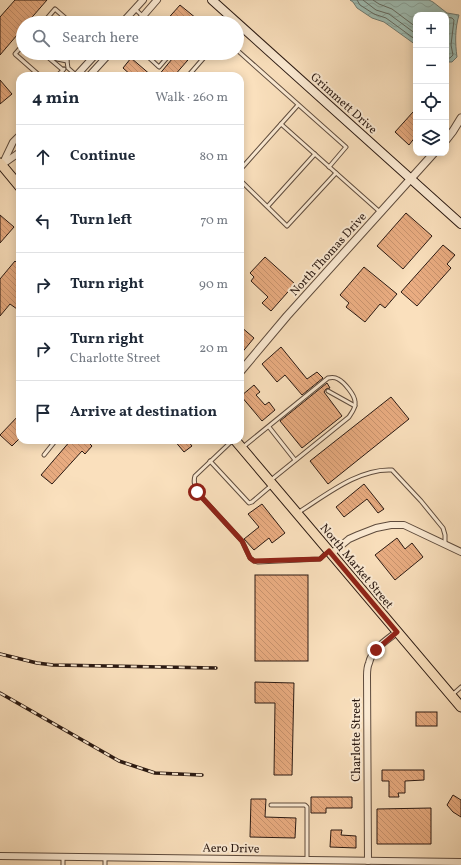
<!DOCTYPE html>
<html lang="en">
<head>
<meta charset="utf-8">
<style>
  :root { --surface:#fff; --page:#f6f6f7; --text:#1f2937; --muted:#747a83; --line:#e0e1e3 }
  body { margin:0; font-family:Vollkorn,serif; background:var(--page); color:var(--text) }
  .controls { position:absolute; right:12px; top:12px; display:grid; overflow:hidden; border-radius:8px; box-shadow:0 2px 10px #0003 }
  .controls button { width:36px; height:36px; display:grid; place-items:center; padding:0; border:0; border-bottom:1px solid var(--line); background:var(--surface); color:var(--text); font:20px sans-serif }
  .stop { position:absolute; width:12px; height:12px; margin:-9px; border:3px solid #8f2418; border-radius:50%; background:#fff }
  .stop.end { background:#8f2418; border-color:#fff; box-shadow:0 1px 4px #0008 }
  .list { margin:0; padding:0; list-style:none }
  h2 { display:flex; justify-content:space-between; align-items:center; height:52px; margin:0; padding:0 16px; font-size:17px }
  h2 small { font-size:13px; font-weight:400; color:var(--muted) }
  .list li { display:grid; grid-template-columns:26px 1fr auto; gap:12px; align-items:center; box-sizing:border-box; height:64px; padding:0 16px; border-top:1px solid var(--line) }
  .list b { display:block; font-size:15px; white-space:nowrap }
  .list p { margin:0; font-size:13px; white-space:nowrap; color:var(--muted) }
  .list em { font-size:13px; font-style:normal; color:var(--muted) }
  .icon { flex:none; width:22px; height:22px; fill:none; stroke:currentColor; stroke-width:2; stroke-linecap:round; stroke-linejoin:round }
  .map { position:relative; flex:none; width:461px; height:865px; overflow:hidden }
  .search { position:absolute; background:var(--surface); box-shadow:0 2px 10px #0003; left:16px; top:16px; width:228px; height:44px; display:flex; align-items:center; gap:10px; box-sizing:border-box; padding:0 14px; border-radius:22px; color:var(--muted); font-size:15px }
  .panel { position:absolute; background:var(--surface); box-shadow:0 2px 10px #0003; left:16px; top:72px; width:228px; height:372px; border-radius:12px }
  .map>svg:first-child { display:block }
  .water { fill:url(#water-waves); stroke:#707b73 }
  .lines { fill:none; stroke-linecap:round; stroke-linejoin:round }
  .shore { stroke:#646b62; stroke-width:1 }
  .building { fill:url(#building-back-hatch); stroke:#2a1912 }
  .service-casing { stroke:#5e4b3d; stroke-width:5 }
  .minor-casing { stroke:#5e4b3d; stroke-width:8 }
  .tertiary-casing { stroke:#5e4b3d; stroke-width:9 }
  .secondary-casing { stroke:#2a1912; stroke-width:10 }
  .primary-casing { stroke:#2a1912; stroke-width:11 }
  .service { stroke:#fcebd4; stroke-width:3 }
  .minor { stroke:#fcebd4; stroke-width:6 }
  .tertiary { stroke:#fcebd4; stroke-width:7 }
  .secondary { stroke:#fcebd4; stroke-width:8 }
  .primary { stroke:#fae0bd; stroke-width:9 }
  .rail-casing { stroke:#2a1912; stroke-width:3.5 }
  .rail { stroke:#fcebd4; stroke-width:2; stroke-dasharray:6; stroke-linecap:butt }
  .route { stroke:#8f2418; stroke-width:5 }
  .labels { text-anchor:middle; stroke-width:4; stroke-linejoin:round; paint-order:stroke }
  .street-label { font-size:12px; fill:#2a1912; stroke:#fcebd4 }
</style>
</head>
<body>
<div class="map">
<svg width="461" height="865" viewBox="0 0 461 865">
  <defs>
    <pattern id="water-waves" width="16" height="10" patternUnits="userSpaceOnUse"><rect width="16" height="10" fill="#9ebdb3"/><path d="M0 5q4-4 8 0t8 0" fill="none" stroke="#88a299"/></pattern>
    <pattern id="building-back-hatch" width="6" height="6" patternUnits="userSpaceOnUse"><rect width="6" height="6" fill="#e9ac81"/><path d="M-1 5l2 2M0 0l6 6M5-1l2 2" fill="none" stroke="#c8936e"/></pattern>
  </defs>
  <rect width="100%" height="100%" fill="#fae0bd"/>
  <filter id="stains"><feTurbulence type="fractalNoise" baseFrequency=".005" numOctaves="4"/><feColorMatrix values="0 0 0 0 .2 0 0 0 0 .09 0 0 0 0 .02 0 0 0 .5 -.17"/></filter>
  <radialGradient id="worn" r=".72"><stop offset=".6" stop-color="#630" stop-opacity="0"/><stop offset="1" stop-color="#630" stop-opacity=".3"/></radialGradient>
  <path class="water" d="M350,0H429L433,2L447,13L459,15C455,28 455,43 457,57L452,62H446V15H416V45L384,22L372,18L357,8L353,2Z"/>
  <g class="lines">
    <g class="shore">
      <path d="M357,0L360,5L374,14L386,18L416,40"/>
      <path d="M363,0L376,10L389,14L416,34"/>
      <path d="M373,0L379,4L392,9L416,27"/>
      <path d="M446,17L452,18L454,20L451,45L453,55L450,58H446"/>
    </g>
  </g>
  <g class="building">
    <path d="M15,0H47L27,23H23V28L0,55V17Z"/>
    <path d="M180,5L202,23H164Z"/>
    <path d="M177,53H194L174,76H158Z"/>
    <path d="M131,58L152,76H132L123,68Z"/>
    <path d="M0,80L12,94L0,104Z"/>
    <path d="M413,112L416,115V136L409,145L395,132Z"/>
    <path d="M406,213L432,236L403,269L377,246Z"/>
    <path d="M0,215L14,227L0,243Z"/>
    <path d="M443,245L455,255L447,264L451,268L417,306L401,292Z"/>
    <path d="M265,257L295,284L271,311L262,303L268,297L251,281L254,277L250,273Z"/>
    <path d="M20,258V305L17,309L10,304L0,316V279L15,261L16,262Z"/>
    <path d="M364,267L397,294L385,308L380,304L365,322L346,307L349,303L340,295Z"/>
    <path d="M240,326L254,338L240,355Z"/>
    <path d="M281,347L307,379L317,372L323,378L302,395L285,375L277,382L262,364Z"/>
    <path d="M327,383L330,388L326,389L324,392L342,416L302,448L280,421Z"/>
    <path d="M254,385L260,392L256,395L265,405L269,402L275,410L262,421L241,396Z"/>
    <path d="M391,397L409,419L328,484L310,461Z"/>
    <path d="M20,414V438L12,446L0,435Z"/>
    <path d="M71,440H94L90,444L92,446L85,454L82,451L52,484L41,475Z"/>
    <path d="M174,440H187L192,446L184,452Z"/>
    <path d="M364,484L384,509L378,513L367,499L344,517L336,507Z"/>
    <path d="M262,504L285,533L272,543L269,538L254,550L244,539L259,527L248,514Z"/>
    <path d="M397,538L405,549L412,543L423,557L395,580L375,555Z"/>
    <rect x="255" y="575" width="53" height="86"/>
    <path d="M255,682L294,683L292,775H274L275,703H255Z"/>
    <rect x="416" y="712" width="21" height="14"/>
    <path d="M382,770H424V780L405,781V793H398L399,797H389V781H382Z"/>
    <path d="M453,795L461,800V817L453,812L447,805Z"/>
    <path d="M311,797H352V808H326V813H311Z"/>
    <path d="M251,799H266L265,817L296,818L295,838L250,837Z"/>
    <path d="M431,808V844H377V809Z"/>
    <path d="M331,830H342L341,835L356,836V848L330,847Z"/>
  </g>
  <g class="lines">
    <g class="service-casing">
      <g id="service">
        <path d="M135,9L150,23"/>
        <path d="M43,23L55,9L71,23"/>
        <path d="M23,45L15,54L40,76"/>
        <path d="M237,50L346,147L329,167"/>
        <path d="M43,53L63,70"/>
        <path d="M51,53L57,59L67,61"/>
        <path d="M56,53L64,59"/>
        <path d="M63,53L67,61L68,68L77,76"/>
        <path d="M144,53L159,67L171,53"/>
        <path d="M57,76L64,69"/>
        <path d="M188,76L208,53"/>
        <path d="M281,124L380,212"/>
        <path d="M240,170L298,105"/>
        <path d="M240,180L287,226L336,173"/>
        <path d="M268,206L315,154"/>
        <path d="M328,391L355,406"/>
        <path d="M269,427L295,460"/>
        <path d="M233,440L195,476C193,482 195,486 197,492L242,541L250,558L254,561L258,562L320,559L327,552"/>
        <path d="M243,447L328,378C332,377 335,377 338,379C344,382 355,395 355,402C356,408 352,412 349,417L271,480"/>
        <path d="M44,455L56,440"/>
        <path d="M210,461L249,503L252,502L272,485"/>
        <path d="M299,512C326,495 359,468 392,470L421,501L443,528L445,535V544"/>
        <path d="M452,695L461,687"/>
        <path d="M271,805H305L307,807V860"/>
        <path d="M63,857V865"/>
        <path d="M105,857V865"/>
      </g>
    </g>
    <g class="minor-casing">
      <g id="minor">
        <path d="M122,23L143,0"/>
        <path d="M137,23L157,0"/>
        <path d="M76,76L97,53"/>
        <path d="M89,76L110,53"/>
        <path d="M3,164L20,152"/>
        <path d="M2,165L13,142L20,135"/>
        <path d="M331,554L349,539L358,535L376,528L391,525H404L461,552"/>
        <path d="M0,856L461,862"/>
        <path d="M368,861L367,676C367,671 367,667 369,663C372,649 387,640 397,632"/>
      </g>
    </g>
    <g class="tertiary-casing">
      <g id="tertiary">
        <path d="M446,140L453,131L461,118"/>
        <path d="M240,372L287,316L434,153"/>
      </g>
    </g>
    <g class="secondary-casing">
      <path id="secondary" d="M212,0L461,224"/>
    </g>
    <g class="primary-casing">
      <g id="primary">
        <path d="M0,163L20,187"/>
        <path d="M235,440L461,707"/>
      </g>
    </g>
    <use href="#service" class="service"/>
    <use href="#minor" class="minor"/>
    <use href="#tertiary" class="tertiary"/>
    <use href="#secondary" class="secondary"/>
    <use href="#primary" class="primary"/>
    <g class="rail-casing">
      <g id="rail">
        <path d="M0,654L37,663L53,665L216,668"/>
        <path d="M0,693L119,761L155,773L202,775"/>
      </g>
    </g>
    <use href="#rail" class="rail"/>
  </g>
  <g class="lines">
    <path class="route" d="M197,492L242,541L250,558L254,561L320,559L329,551L397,632L376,650"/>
  </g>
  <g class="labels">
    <g class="street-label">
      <text transform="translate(344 103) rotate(42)" y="4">Grimmett Drive</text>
      <text transform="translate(328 254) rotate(-48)" y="4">North Thomas Drive</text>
      <text transform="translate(357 566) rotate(50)" y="4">North Market Street</text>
      <text transform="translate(356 740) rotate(-90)" y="4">Charlotte Street</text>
      <text transform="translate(231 848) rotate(1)" y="4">Aero Drive</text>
    </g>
  </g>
  <rect width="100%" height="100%" filter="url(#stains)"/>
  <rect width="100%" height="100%" fill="url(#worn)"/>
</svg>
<div class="controls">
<button>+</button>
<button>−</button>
<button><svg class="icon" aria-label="locate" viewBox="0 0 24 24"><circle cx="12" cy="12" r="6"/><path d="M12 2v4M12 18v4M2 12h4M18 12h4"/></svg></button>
<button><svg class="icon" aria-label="layers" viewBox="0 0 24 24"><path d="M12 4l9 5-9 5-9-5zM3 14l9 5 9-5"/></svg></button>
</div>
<div class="stop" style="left:197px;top:492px"></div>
<div class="stop end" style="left:376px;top:650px"></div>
<div class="search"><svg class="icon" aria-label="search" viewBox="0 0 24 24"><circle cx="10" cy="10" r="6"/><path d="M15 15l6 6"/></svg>Search here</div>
<section class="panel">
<h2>4 min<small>Walk · 260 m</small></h2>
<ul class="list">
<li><svg class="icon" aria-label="ahead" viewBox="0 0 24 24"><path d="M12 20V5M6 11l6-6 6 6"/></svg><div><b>Continue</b></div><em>80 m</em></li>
<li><svg class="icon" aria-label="left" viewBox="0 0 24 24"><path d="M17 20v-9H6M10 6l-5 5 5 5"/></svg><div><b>Turn left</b></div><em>70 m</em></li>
<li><svg class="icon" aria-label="right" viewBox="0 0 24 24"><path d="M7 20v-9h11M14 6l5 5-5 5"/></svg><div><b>Turn right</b></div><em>90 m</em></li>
<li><svg class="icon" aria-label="right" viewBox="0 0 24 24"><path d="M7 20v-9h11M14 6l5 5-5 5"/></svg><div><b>Turn right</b><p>Charlotte Street</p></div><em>20 m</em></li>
<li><svg class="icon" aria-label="arrive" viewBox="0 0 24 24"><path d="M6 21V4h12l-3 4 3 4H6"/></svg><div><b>Arrive at destination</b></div></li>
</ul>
</section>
</div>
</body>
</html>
